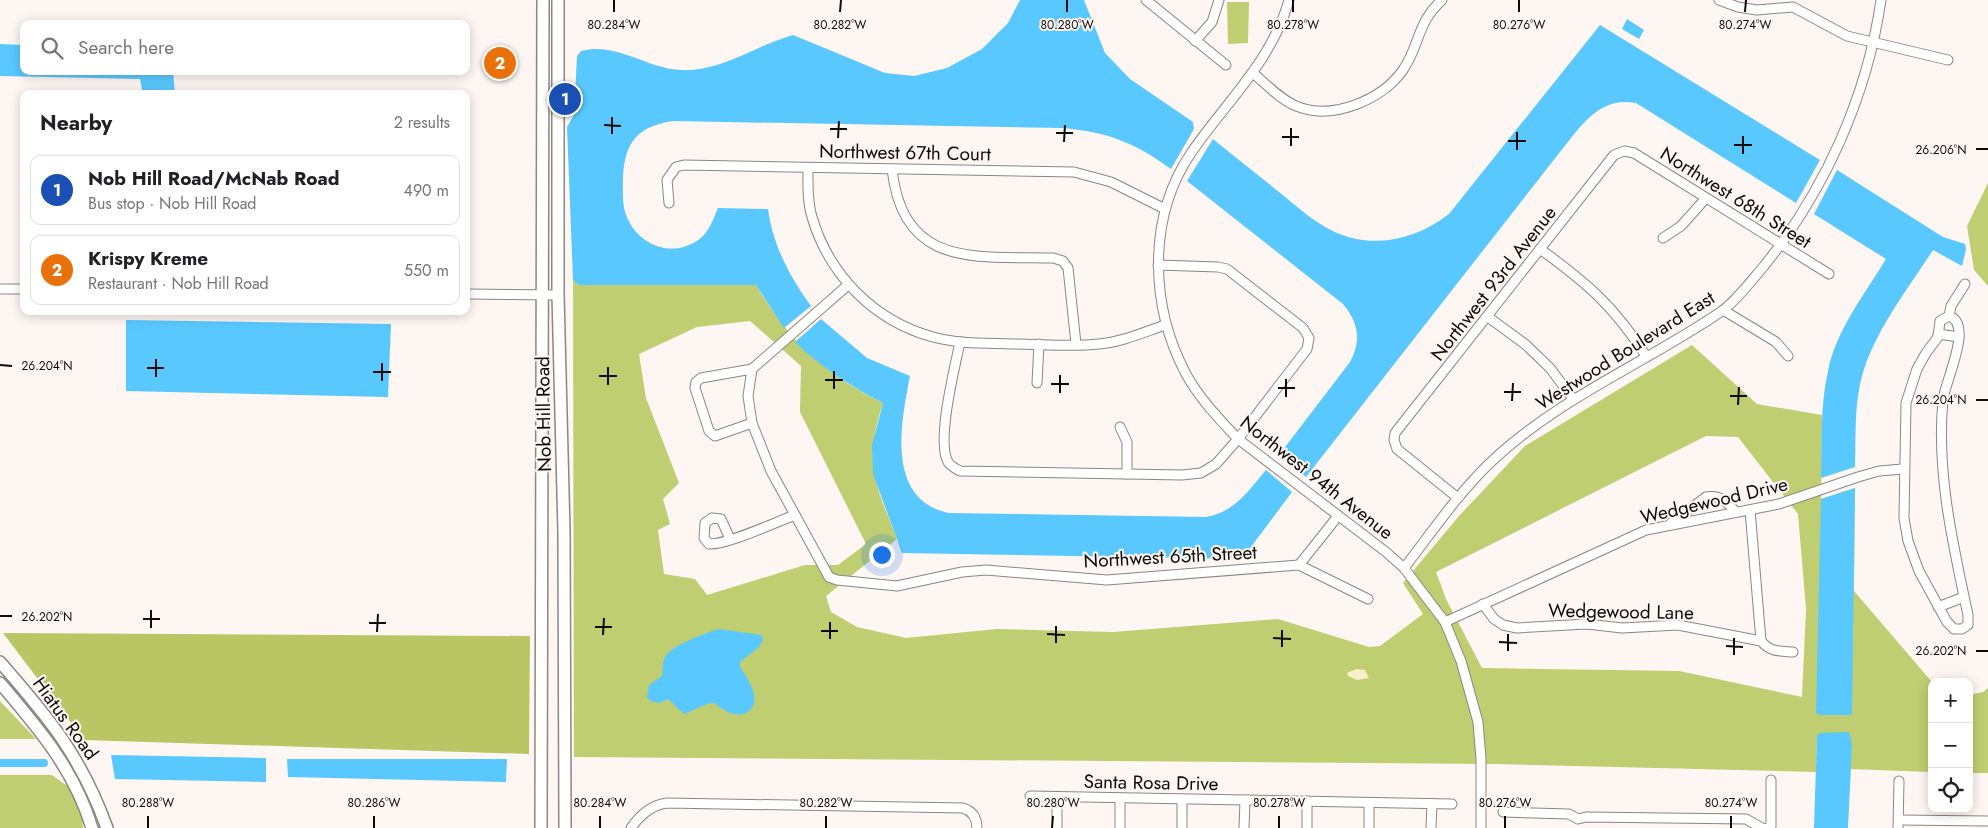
<!DOCTYPE html>
<html lang="en">
<head>
<meta charset="utf-8">
<style>
  :root { --surface:#fff; --page:#f2f2f2; --text:#202124; --muted:#757577; --line:#e0e0e0; --accent:#d93025 }
  body { margin:0; font-family:Jost,sans-serif; background:var(--page); color:var(--text) }
  .controls { position:absolute; right:15px; bottom:15px; display:grid; overflow:hidden; border-radius:10px; box-shadow:0 2px 12px #0003 }
  .controls button { width:45px; height:45px; display:grid; place-items:center; padding:0; border:0; border-bottom:1px solid var(--line); background:var(--surface); color:var(--text); font:25px sans-serif }
  .you { position:absolute; left:881px; top:554px; width:18px; height:18px; margin:-12px; border:4px solid #fff; border-radius:50%; background:#1a73e8; box-shadow:0 0 0 8px #1a73e833 }
  .badge { display:grid; place-items:center; width:32px; height:32px; border-radius:50%; background:var(--accent); color:#fff; font-size:16px; font-weight:700 }
  .pin { position:absolute; translate:-50% -50%; border:2px solid #fff; box-shadow:0 1px 5px #0006 }
  .list { margin:0; padding:0; list-style:none }
  h2 { display:flex; justify-content:space-between; align-items:center; height:65px; margin:0; padding:0 20px; font-size:21px }
  h2 small { font-size:16px; font-weight:400; color:var(--muted) }
  .list li { display:grid; grid-template-columns:32px 1fr auto; gap:15px; align-items:center; box-sizing:border-box; height:70px; margin:0 10px 10px; padding:0 10px; border:1px solid var(--line); border-radius:10px }
  .list b { display:block; font-size:19px; white-space:nowrap }
  .list p { margin:0; font-size:16px; white-space:nowrap; color:var(--muted) }
  .list em { font-size:16px; font-style:normal; color:var(--muted) }
  .icon { flex:none; width:28px; height:28px; fill:none; stroke:currentColor; stroke-width:2; stroke-linecap:round; stroke-linejoin:round }
  .map { position:relative; flex:none; width:1988px; height:828px; overflow:hidden }
  .search { position:absolute; background:var(--surface); box-shadow:0 2px 12px #0003; left:20px; top:20px; width:450px; height:55px; display:flex; align-items:center; gap:12px; box-sizing:border-box; padding:0 18px; border-radius:10px; color:var(--muted); font-size:19px }
  .panel { position:absolute; background:var(--surface); box-shadow:0 2px 12px #0003; left:20px; top:90px; width:450px; height:225px; border-radius:10px }
  .map>svg:first-child { display:block }
  .green { fill:#bfce70; fill-rule:evenodd }
  .forest { fill:#b8c763 }
  .sand { fill:#f8eec9 }
  .water { fill:#59c8fe }
  .lines { fill:none; stroke-linecap:round; stroke-linejoin:round }
  .canal { stroke:#59c8fe; stroke-width:8 }
  .minor-casing { stroke:#8c8681; stroke-width:11 }
  .major-casing { stroke:#8c8681; stroke-width:14 }
  .minor { stroke:#fff; stroke-width:9 }
  .major { stroke:#fff; stroke-width:11 }
  .ticks { fill:none; stroke:#0e0c0a; stroke-width:2 }
  .labels { text-anchor:middle; stroke-width:4; stroke-linejoin:round; paint-order:stroke }
  .street-label { font-size:19px; fill:#0e0c0a; stroke:#fef6f2 }
  .ticks-label { font-size:12px; text-anchor:middle; fill:#0e0c0a; stroke:#fef6f2; stroke-width:4; stroke-linejoin:round; paint-order:stroke }
</style>
</head>
<body>
<div class="map">
<svg width="1988" height="828" viewBox="0 0 1988 828">
  <rect width="100%" height="100%" fill="#fef6f2"/>
  <g class="green">
    <path d="M1227,2H1249L1248,43L1228,44Z"/>
    <path d="M1988,183V286L1974,270L1967,226Z"/>
    <path d="M573,280L579,285H756C790,342 824,374 883,403C863,463 875,483 897,539L826,596L831,612L857,627L906,638L996,629L1113,632L1278,619L1369,647L1380,646L1423,614L1403,583L1459,516L1525,446L1692,345L1757,404L1822,415L1821,499L1855,488L1854,591L1932,682V772L1849,769L1852,745L1817,735L1816,772L1494,764L574,757ZM750,321L801,366L800,412L866,544L838,565H805L707,595L695,579L664,574L658,530L670,524L663,499L679,483L646,398L639,354L697,327ZM1706,436L1738,437L1798,514L1806,609L1802,697L1679,671L1482,668L1446,599L1436,572Z"/>
    <path d="M1988,688V773H1969V695L1983,692Z"/>
    <path d="M0,700V701L36,739H0Z"/>
    <path d="M0,775H52L80,795L83,828H0Z"/>
  </g>
  <path class="forest" d="M3,633L530,636L529,754L84,740Z"/>
  <path class="sand" d="M1356,669L1365,670L1369,678L1357,680L1348,676L1347,673Z"/>
  <g class="water">
    <path d="M1020,0H1084L1105,53L1130,79L1193,122L1194,129L1171,169C1134,142 1107,132 1062,128L672,121C637,127 625,142 623,177C623,188 622,201 625,212C635,244 672,261 701,238C709,231 714,218 718,208L768,209C773,246 790,277 811,306L784,328L756,285H579L573,280L567,127L574,115L577,56L581,51C617,41 648,70 684,70C722,71 757,45 793,35L885,73L914,76L947,68L982,49L1008,23Z"/>
    <path d="M1627,19L1644,30L1639,39L1622,29Z"/>
    <path d="M1600,25L1820,160L1796,203L1636,103C1596,96 1579,130 1556,157L1306,477L1279,455L1350,362C1362,340 1358,322 1343,304L1187,181L1213,139C1235,157 1257,174 1279,192C1294,204 1308,217 1325,227C1366,251 1413,242 1449,214Z"/>
    <path d="M0,44L24,45V71H173L175,94H143L140,79L0,76Z"/>
    <path d="M1837,170L1943,237L1965,244L1966,249L1962,266L1933,250C1908,289 1875,330 1862,376C1854,405 1856,437 1855,467L1821,478C1822,442 1820,406 1828,371C1836,330 1865,294 1886,259L1814,214Z"/>
    <path d="M821,319L867,358L910,376C901,422 885,500 949,513L1206,517C1235,512 1248,491 1266,470L1292,492L1242,559L902,553L873,474L872,445L883,403C850,386 822,368 795,342Z"/>
    <path d="M126,320L391,324L388,397L126,391Z"/>
    <path d="M1855,488L1852,715H1820L1816,713L1821,499Z"/>
    <path d="M719,629L761,635L763,640L759,647L740,662V667C746,675 757,693 754,703C747,723 725,713 715,703L707,704L684,714L668,699L660,703L650,701L647,697L649,685L662,676C663,668 662,659 668,653C680,642 703,634 719,629Z"/>
    <path d="M1848,732L1850,734L1852,745L1848,828H1814L1817,735L1820,733Z"/>
    <path d="M111,755L266,758V782L115,779Z"/>
    <path d="M287,759H507L506,782L288,777Z"/>
  </g>
  <g class="lines">
    <path class="canal" d="M0,763H44"/>
    <g class="minor-casing">
      <g id="minor">
        <path d="M1146,0L1226,65"/>
        <path d="M1289,0C1272,61 1226,102 1191,153C1147,218 1150,306 1186,374C1199,398 1219,419 1238,439L1386,552L1404,568L1445,622L1461,661L1478,722L1481,759V828"/>
        <path d="M1719,0L1738,7L1757,10L1793,7L1847,36L1948,60"/>
        <path d="M1195,41L1212,22L1219,0"/>
        <path d="M1253,73C1267,85 1280,99 1296,106C1332,121 1382,100 1403,70C1420,45 1417,22 1442,0"/>
        <path d="M808,168C808,184 807,201 812,217C829,275 874,321 933,337C959,344 986,343 1012,344C1041,344 1071,347 1099,344C1122,342 1144,332 1165,325"/>
        <path d="M892,169C903,269 976,256 1053,258L1063,261L1068,268L1076,344"/>
        <path d="M669,203L667,180L676,167L684,165L1074,172L1111,182L1165,209"/>
        <path d="M1663,238L1681,226L1706,198"/>
        <path d="M1540,249C1587,283 1614,306 1646,356"/>
        <path d="M848,285L752,369L748,396L752,423L771,471L829,577L837,580L897,586L962,572L986,570L1107,580L1299,565L1368,599"/>
        <path d="M0,289H24"/>
        <path d="M466,294L558,295"/>
        <path d="M1723,310L1776,342L1788,356"/>
        <path d="M1949,316C1974,324 1945,381 1943,400C1936,471 1953,545 1968,615V625L1962,629H1954L1947,622L1919,571L1908,541L1904,518L1906,403L1917,369L1926,353L1938,337L1940,321Z"/>
        <path d="M1949,316L1951,306L1965,284"/>
        <path d="M1488,317L1525,344L1550,368L1573,399"/>
        <path d="M1938,334L1959,337"/>
        <path d="M960,342C955,367 936,441 948,462C950,466 955,468 960,471L1182,475L1201,473L1216,464L1238,439L1307,349L1309,338L1303,328L1227,269L1218,267L1158,265"/>
        <path d="M1037,383L1039,344"/>
        <path d="M752,423L715,436L709,431L695,388L696,382L701,378L752,369"/>
        <path d="M1120,427L1127,442V474"/>
        <path d="M1458,498L1397,449L1394,440L1395,433L1614,155L1624,151L1634,153L1829,274"/>
        <path d="M1750,510L1761,641"/>
        <path d="M1671,523L1706,497C1720,494 1727,502 1736,512"/>
        <path d="M730,539L721,519L712,518L705,523L704,538L709,544C727,545 776,522 795,515"/>
        <path d="M1299,565L1338,516"/>
        <path d="M1404,568C1432,532 1459,492 1492,461C1560,397 1646,363 1722,311C1738,299 1751,281 1764,266C1825,190 1867,97 1881,0"/>
        <path d="M1483,604L1494,619L1503,625L1517,628L1587,624L1622,628L1678,625L1761,641C1770,652 1779,651 1793,652"/>
        <path d="M1938,607L1964,597"/>
        <path d="M1445,622L1646,530L1779,504L1858,477L1879,471L1903,469"/>
        <path d="M1030,796L1452,804"/>
        <path d="M1182,799V828"/>
        <path d="M1369,803V828"/>
        <path d="M1503,812L1569,814L1578,819L1586,817L1746,819L1762,828"/>
        <path d="M1899,820L1988,821"/>
        <path d="M631,828C640,815 651,805 667,803L963,808C972,811 977,817 977,828"/>
        <path d="M1057,828V797"/>
        <path d="M1120,828V798"/>
        <path d="M1244,828L1245,800"/>
        <path d="M1307,828V801"/>
        <path d="M1431,828L1432,804"/>
        <path d="M1767,828L1771,826V780"/>
        <path d="M1898,828L1899,781"/>
      </g>
    </g>
    <g class="major-casing">
      <g id="major">
        <path d="M558,0V295L564,532L565,828"/>
        <path d="M0,662C49,718 81,756 107,828"/>
        <path d="M0,683C39,729 74,769 92,828"/>
        <path d="M541,828L543,0"/>
      </g>
    </g>
    <use href="#minor" class="minor"/>
    <use href="#major" class="major"/>
  </g>
  <path class="ticks" d="M614,12V0M840,12L841,0M1067,12V0M1293,12V0M1519,12V0M1745,12L1746,0M604,125L621,126M830,129H847M1056,133H1073M612,134V117M1282,137H1299M838,138L839,121M1508,141H1526M1064,142L1065,125M1734,145H1752M1291,146V128M1976,149H1988M1517,150V132M1743,154V136M0,365L12,366M147,368H164M373,372H391M599,376H617M156,377V359M825,380H843M382,381V363M1051,384H1069M608,385V367M1278,388H1295M834,389V371M1504,392H1521M1060,393V375M1730,396H1747M1286,397V379M1976,400H1988M1512,401L1513,383M1738,405L1739,387M0,616H12M143,619H160M369,623H386M595,627H612M151,628V610M821,631H838M377,632L378,614M1047,634L1065,635M603,635L604,618M1273,638L1291,639M830,639V622M1499,642L1517,643M1056,643V626M1726,646L1743,647M1282,647V630M1508,651V634M1976,651H1988M1734,655V638M148,828V816M374,828V816M600,828V816M826,828V816M1052,828L1053,816M1279,828V816M1505,828V816M1731,828V816"/>
  <g class="labels">
    <g class="street-label">
      <text transform="translate(905 152) rotate(1)" y="7">Northwest 67th Court</text>
      <text transform="translate(1736 197) rotate(32)" y="7">Northwest 68th Street</text>
      <text transform="translate(1493 283) rotate(-52)" y="7">Northwest 93rd Avenue</text>
      <text transform="translate(1625 350) rotate(-32)" y="7">Westwood Boulevard East</text>
      <text transform="translate(543 414) rotate(-91)" y="7">Nob Hill Road</text>
      <text transform="translate(1317 477) rotate(38)" y="7">Northwest 94th Avenue</text>
      <text transform="translate(1714 500) rotate(-13)" y="7">Wedgewood Drive</text>
      <text transform="translate(1170 556) rotate(-3)" y="7">Northwest 65th Street</text>
      <text transform="translate(1621 611) rotate(1)" y="7">Wedgewood Lane</text>
      <text transform="translate(66 718) rotate(54)" y="7">Hiatus Road</text>
      <text transform="translate(1151 782) rotate(1)" y="7">Santa Rosa Drive</text>
    </g>
  </g>
  <g class="ticks-label">
    <text x="614" y="29">80.284°W</text>
    <text x="840" y="29">80.282°W</text>
    <text x="1067" y="29">80.280°W</text>
    <text x="1293" y="29">80.278°W</text>
    <text x="1519" y="29">80.276°W</text>
    <text x="1745" y="29">80.274°W</text>
    <text x="1941" y="154">26.206°N</text>
    <text x="47" y="370">26.204°N</text>
    <text x="1941" y="404">26.204°N</text>
    <text x="47" y="621">26.202°N</text>
    <text x="1941" y="655">26.202°N</text>
    <text x="148" y="807">80.288°W</text>
    <text x="374" y="807">80.286°W</text>
    <text x="600" y="807">80.284°W</text>
    <text x="826" y="807">80.282°W</text>
    <text x="1053" y="807">80.280°W</text>
    <text x="1279" y="807">80.278°W</text>
    <text x="1505" y="807">80.276°W</text>
    <text x="1731" y="807">80.274°W</text>
  </g>
</svg>
<div class="controls">
<button>+</button>
<button>−</button>
<button><svg class="icon" aria-label="locate" viewBox="0 0 24 24"><circle cx="12" cy="12" r="6"/><path d="M12 2v4M12 18v4M2 12h4M18 12h4"/></svg></button>
</div>
<div class="you"></div>
<div class="pin badge" style="left:565px;top:99px;background:#1a4fb4">1</div>
<div class="pin badge" style="left:500px;top:63px;background:#e8710a">2</div>
<div class="search"><svg class="icon" aria-label="search" viewBox="0 0 24 24"><circle cx="10" cy="10" r="6"/><path d="M15 15l6 6"/></svg>Search here</div>
<section class="panel">
<h2>Nearby<small>2 results</small></h2>
<ul class="list">
<li><span class="badge" style="background:#1a4fb4">1</span><div><b>Nob Hill Road/McNab Road</b><p>Bus stop · Nob Hill Road</p></div><em>490 m</em></li>
<li><span class="badge" style="background:#e8710a">2</span><div><b>Krispy Kreme</b><p>Restaurant · Nob Hill Road</p></div><em>550 m</em></li>
</ul>
</section>
</div>
</body>
</html>
